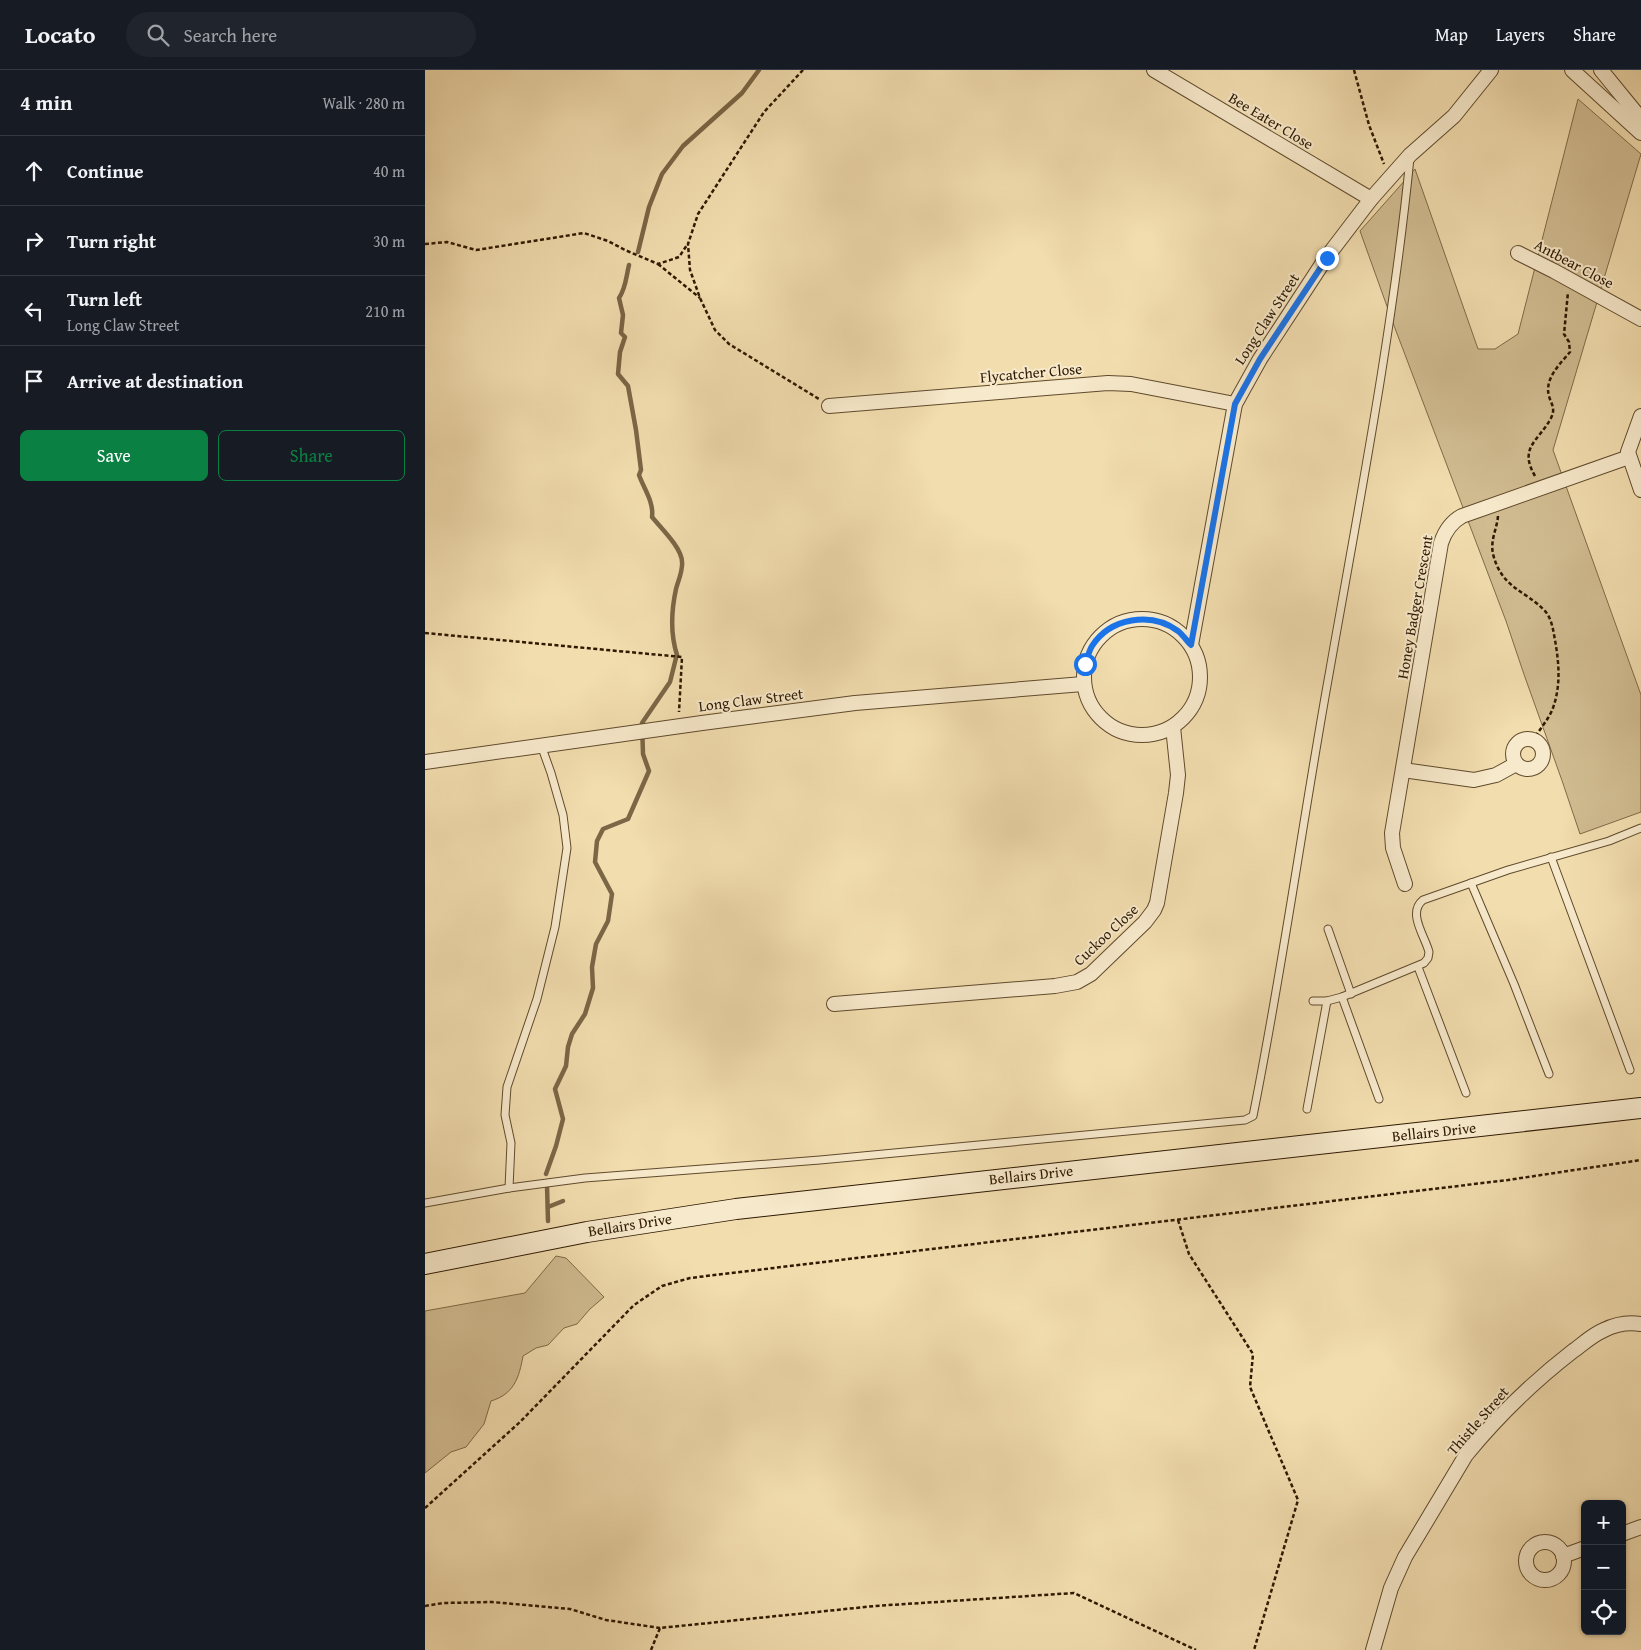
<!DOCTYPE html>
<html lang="en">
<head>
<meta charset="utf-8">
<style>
  :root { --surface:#171b24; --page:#20242c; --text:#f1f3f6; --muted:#9ea1a6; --line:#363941; --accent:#0b8043 }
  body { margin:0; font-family:"Gentium Book Plus",serif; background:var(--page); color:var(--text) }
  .controls { position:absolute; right:15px; bottom:15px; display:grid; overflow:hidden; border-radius:8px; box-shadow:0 1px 4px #0004 }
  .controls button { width:45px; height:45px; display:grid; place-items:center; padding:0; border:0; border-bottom:1px solid var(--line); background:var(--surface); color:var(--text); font:25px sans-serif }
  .stop { position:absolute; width:15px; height:15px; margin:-11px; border:4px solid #1a73e8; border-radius:50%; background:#fff }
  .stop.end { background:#1a73e8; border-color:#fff; box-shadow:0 1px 5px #0008 }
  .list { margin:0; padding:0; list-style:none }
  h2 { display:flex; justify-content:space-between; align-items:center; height:65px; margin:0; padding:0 20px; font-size:21px }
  h2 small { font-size:16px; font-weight:400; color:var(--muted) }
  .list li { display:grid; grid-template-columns:32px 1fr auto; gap:15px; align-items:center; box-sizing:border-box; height:70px; padding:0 20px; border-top:1px solid var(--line) }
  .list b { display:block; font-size:19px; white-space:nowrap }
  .list p { margin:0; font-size:16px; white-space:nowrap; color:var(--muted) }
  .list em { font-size:16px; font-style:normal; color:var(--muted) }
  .actions { display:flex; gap:10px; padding:15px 20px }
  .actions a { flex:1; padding:11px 0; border:1px solid var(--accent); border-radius:8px; text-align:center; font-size:18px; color:var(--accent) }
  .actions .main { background:var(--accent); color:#fff }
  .icon { flex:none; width:28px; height:28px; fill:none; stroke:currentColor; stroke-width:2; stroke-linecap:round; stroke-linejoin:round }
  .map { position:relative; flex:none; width:1216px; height:1580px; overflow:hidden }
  header { display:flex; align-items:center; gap:30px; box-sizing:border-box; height:70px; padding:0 25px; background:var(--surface); border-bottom:1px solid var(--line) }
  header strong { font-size:24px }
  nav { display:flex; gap:28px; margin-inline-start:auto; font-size:18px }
  .search { width:350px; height:45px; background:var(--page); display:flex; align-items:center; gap:12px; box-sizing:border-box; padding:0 18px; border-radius:28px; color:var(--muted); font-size:19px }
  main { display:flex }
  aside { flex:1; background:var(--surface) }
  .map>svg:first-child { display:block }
  .green { fill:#d1bc91; stroke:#806a48 }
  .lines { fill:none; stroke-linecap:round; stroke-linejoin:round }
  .stream { stroke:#7b6646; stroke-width:4.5 }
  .lane-casing { stroke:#5f4a2c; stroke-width:9 }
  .street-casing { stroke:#5f4a2c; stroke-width:16 }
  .secondary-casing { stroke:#2e1900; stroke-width:22 }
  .path { stroke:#2e1900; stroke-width:2.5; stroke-dasharray:4 2.5; stroke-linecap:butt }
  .lane { stroke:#f7e9cb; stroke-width:7 }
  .street { stroke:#f7e9cb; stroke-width:14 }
  .secondary { stroke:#f7e9cb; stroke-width:20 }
  .route { stroke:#1a73e8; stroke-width:6 }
  .labels { text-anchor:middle; stroke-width:4; stroke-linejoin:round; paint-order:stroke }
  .street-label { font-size:15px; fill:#2e1900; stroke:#f7e9cb }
</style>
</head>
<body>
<header>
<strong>Locato</strong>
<div class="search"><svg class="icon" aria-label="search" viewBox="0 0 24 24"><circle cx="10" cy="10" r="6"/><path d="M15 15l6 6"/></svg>Search here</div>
<nav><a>Map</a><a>Layers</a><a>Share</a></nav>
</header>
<main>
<aside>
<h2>4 min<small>Walk · 280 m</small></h2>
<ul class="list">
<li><svg class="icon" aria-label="ahead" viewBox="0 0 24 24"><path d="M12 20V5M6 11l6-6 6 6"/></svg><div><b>Continue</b></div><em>40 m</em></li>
<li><svg class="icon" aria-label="right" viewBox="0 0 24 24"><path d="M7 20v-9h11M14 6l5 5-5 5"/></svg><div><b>Turn right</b></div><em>30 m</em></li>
<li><svg class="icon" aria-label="left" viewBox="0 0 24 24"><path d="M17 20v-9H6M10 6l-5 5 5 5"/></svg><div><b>Turn left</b><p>Long Claw Street</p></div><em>210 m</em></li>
<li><svg class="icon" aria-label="arrive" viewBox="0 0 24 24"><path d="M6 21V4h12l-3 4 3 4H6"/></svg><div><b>Arrive at destination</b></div></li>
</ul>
<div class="actions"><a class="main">Save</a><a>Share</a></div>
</aside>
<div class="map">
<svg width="1216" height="1580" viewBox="0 0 1216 1580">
  <rect width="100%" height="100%" fill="#f2ddaf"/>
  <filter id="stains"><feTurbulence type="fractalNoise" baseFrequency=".004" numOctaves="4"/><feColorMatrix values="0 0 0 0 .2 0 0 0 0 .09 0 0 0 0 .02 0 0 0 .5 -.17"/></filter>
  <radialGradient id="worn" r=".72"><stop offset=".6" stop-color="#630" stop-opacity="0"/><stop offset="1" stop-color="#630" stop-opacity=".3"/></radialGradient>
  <g class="green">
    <path d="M1153,29L1216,84L1128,380L1216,625V742L1155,764C1132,692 1104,623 1081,551L968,253L935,161L990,99L1053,279H1070L1093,264Z"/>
    <path d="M131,1186L141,1188L179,1227L165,1239L152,1254L139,1258L123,1275L111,1278L98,1286C94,1308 89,1324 66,1331L59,1354L41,1377L26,1382L0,1403V1241L100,1223Z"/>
  </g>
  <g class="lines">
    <g class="stream">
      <path d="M213,182L224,137L237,104L258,76L317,23L334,0"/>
      <path d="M204,195C201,207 201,218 194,228L198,245L196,263L200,267L195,282L193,304L203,316L211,360L216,400L214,405C219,419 229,432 227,447C236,458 257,478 257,492C258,501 253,511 251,519C246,542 245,563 252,585"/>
      <path d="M121,1104L131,1076L138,1049L130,1019L141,996L143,977L147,964L160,944L168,918L167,897L171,874L183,851L187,824L170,792L172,771L178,759L203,749L224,701L218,684L217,653L245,612L251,588"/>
      <path d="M122,1116L123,1151"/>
      <path d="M123,1137L138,1131"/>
    </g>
    <g class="lane-casing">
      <g id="lane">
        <path d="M1126,787L1205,1000"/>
        <path d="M1046,813L1089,914L1124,1004"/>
        <path d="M903,859L926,924"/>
        <path d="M993,897L1041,1023"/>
        <path d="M917,927L954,1029"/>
        <path d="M888,931H902L917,927L999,893L1003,888L1004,882C1000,866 982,843 998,830L1083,800L1184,771L1216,758"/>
        <path d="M882,1039L902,931"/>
        <path d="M84,1118L160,1108L395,1090L820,1050L828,1046C858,897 878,748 905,599C935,429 968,259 985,88"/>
        <path d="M0,1133L84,1118L86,1073L80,1045L82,1017L112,929L130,857L142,778L138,745L126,703L116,675"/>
      </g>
    </g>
    <g class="street-casing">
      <g id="street">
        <path d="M729,0L946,129"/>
        <path d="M1147,0L1216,63"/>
        <path d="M1176,0L1216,49"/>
        <path d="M1093,183L1129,201L1216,249"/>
        <path d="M404,336L683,313L706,314L810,334"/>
        <path d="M1216,346L1203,382L1216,420"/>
        <circle cx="717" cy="607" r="58"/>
        <path d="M766,575L810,334L835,289L901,188L946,129L985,85L1029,46L1066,0"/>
        <circle cx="1103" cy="684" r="15"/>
        <path d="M0,692L277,653L430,633L658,614"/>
        <path d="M978,700L1049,710L1071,705L1091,694"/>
        <path d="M980,814L968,778L967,763L1016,473C1020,461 1026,452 1037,446L1204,387"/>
        <path d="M409,934L630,916L652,912L666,904L720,852L729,840L732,833L751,723L753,705L748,657"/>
        <path d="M1197,1464L1216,1457"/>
        <circle cx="1120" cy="1491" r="19"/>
        <path d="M1138,1486L1160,1478"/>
        <path d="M948,1580L966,1518L980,1487L1041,1385C1072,1347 1108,1312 1148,1281C1158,1274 1167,1265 1179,1260C1191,1254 1203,1252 1216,1254"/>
      </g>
    </g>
    <g class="secondary-casing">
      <path id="secondary" d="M0,1194L162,1162L311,1139L1216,1038"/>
    </g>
    <g class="path">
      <path d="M378,0L339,42L273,144L263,174L265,200L275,228L290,260L304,274L394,329"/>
      <path d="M929,0L944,55L959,94"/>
      <path d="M0,174L22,172L51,180L159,163L183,171L200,180L233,194L254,187L262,175"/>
      <path d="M233,194L275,228"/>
      <path d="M1110,406C1093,377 1114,371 1126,348C1131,338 1126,334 1124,326C1119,309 1135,294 1145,282L1144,272L1139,264L1143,222"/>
      <path d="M1073,446C1072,459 1065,470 1068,484C1077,519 1099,519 1120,541C1127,549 1128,560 1130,570C1134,593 1136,615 1128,638C1124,649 1114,660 1108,670"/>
      <path d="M0,563L257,587L254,642"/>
      <path d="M753,1150L764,1184L828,1284L825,1317L873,1430L829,1580"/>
      <path d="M0,1438L95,1352L209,1235L237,1216L265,1208L1083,1110L1216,1090"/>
      <path d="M0,1536L18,1533L67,1532L145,1539L181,1550L235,1558"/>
      <path d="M226,1580L235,1558L450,1536L649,1523L771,1580"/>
    </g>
    <use href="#lane" class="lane"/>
    <use href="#street" class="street"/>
    <use href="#secondary" class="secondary"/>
  </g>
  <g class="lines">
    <path class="route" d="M660,594C662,589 664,581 667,576C685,548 726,541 753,561C758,565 762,571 766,575L810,334L835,289L902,188"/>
  </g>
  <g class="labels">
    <g class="street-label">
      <text transform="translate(846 51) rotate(31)" y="5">Bee Eater Close</text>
      <text transform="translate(1149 194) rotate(28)" y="5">Antbear Close</text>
      <text transform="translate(842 249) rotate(-57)" y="5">Long Claw Street</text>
      <text transform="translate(606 303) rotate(-5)" y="5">Flycatcher Close</text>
      <text transform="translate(990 537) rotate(-80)" y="5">Honey Badger Crescent</text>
      <text transform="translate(326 630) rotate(-7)" y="5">Long Claw Street</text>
      <text transform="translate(681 865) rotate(-43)" y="5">Cuckoo Close</text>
      <text transform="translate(1009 1062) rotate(-6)" y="5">Bellairs Drive</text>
      <text transform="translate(606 1105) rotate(-6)" y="5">Bellairs Drive</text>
      <text transform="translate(205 1155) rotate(-9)" y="5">Bellairs Drive</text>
      <text transform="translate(1053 1351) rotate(-49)" y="5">Thistle Street</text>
    </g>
  </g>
  <rect width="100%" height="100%" filter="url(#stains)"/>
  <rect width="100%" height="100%" fill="url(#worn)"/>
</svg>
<div class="controls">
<button>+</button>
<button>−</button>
<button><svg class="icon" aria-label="locate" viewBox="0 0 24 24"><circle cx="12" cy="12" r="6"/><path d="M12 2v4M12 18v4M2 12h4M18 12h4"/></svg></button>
</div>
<div class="stop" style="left:660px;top:594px"></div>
<div class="stop end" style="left:902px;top:188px"></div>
</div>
</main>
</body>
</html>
